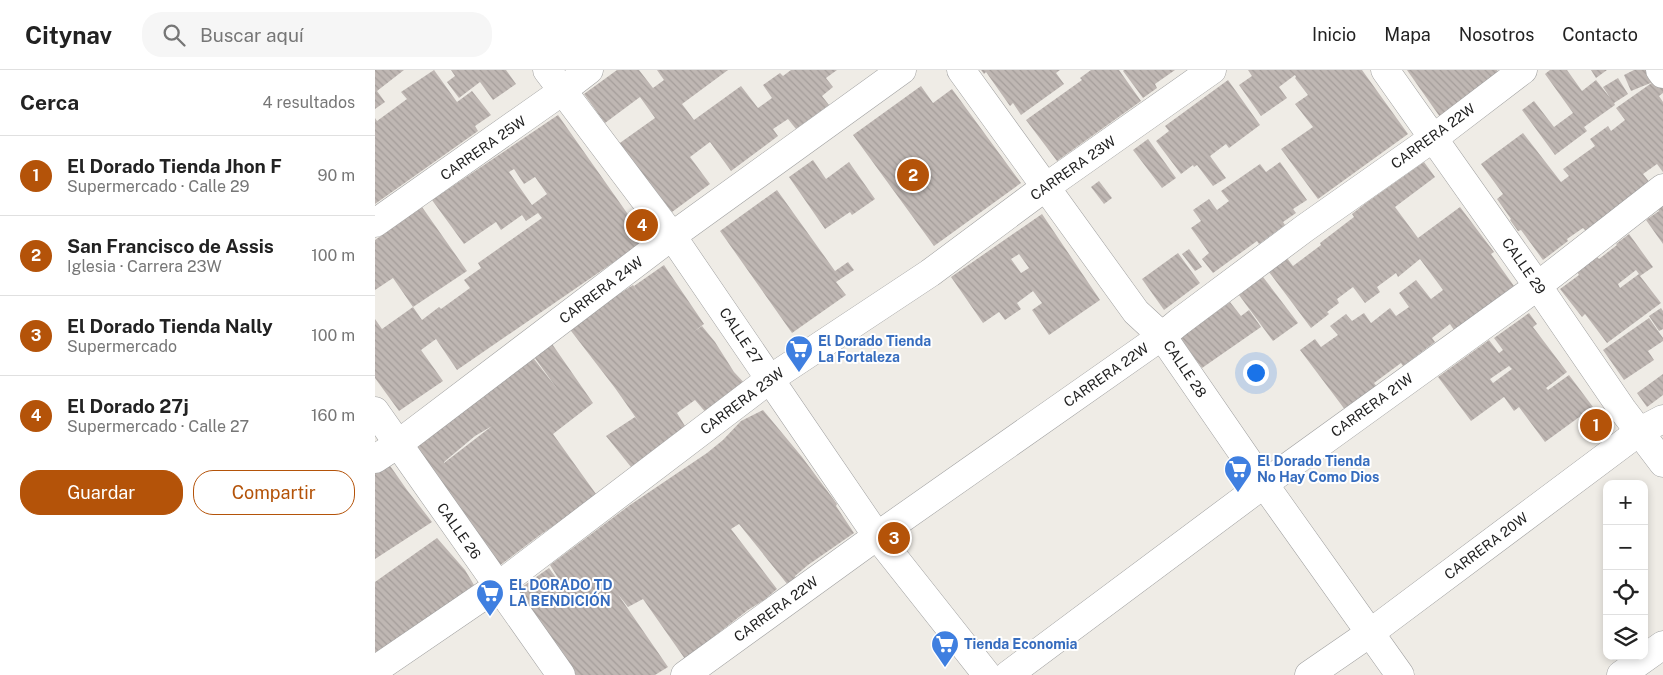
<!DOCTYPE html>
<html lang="es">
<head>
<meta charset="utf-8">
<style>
  :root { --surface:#fff; --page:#f6f6f6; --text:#222; --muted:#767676; --line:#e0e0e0; --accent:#b45309 }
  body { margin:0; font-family:"Public Sans",sans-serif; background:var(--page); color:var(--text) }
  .controls { position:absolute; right:15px; bottom:15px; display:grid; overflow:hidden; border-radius:10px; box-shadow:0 2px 8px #0003 }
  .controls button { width:45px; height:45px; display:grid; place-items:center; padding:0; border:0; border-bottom:1px solid var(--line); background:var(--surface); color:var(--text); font:25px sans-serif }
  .you { position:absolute; left:880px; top:302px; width:18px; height:18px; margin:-12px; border:4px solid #fff; border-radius:50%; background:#1a73e8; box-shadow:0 0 0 8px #1a73e833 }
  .badge { display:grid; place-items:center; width:32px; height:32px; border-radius:50%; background:var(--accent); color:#fff; font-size:16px; font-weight:700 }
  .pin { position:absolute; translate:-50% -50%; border:2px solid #fff; box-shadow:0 1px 5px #0006 }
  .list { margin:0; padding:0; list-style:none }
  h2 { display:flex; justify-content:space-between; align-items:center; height:65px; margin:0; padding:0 20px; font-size:21px }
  h2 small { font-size:16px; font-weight:400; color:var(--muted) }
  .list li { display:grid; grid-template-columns:32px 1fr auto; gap:15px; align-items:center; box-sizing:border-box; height:80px; padding:0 20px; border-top:1px solid var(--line) }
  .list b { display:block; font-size:19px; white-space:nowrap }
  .list p { margin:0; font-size:16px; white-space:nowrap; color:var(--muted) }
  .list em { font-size:16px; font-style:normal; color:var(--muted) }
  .actions { display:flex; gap:10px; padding:15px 20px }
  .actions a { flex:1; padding:11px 0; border:1px solid var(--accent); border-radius:20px; text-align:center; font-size:18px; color:var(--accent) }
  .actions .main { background:var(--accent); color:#fff }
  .icon { flex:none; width:28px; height:28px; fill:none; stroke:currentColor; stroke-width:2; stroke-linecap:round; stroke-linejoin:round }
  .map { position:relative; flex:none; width:1288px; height:605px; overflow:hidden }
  header { display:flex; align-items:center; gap:30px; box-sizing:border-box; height:70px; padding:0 25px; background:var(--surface); border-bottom:1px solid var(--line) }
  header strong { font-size:24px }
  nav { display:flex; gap:28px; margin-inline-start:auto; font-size:18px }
  .search { width:350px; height:45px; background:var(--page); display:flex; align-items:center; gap:12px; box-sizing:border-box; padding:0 18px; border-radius:20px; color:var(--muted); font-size:19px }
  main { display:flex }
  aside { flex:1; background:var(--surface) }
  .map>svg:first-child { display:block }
  .building { fill:url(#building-back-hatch); fill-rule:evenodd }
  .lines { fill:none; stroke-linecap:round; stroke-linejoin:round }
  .minor-casing { stroke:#a0a0a0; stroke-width:29 }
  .minor { stroke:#fff; stroke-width:28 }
  .labels { text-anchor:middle; stroke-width:4; stroke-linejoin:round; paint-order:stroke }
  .street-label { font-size:14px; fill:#1f1f1f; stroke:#fff }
  .shop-label { font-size:14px; font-weight:bold; fill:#366cbe; stroke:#fff; text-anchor:start }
</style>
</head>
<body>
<header>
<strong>Citynav</strong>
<div class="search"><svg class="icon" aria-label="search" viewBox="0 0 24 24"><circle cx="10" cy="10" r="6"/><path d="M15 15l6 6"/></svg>Buscar aquí</div>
<nav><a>Inicio</a><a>Mapa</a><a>Nosotros</a><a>Contacto</a></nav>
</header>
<main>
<aside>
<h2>Cerca<small>4 resultados</small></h2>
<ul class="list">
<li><span class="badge">1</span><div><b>El Dorado Tienda Jhon F</b><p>Supermercado · Calle 29</p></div><em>90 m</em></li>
<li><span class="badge">2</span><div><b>San Francisco de Assis</b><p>Iglesia · Carrera 23W</p></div><em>100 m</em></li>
<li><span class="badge">3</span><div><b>El Dorado Tienda Nally</b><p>Supermercado</p></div><em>100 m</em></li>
<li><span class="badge">4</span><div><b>El Dorado 27j</b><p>Supermercado · Calle 27</p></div><em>160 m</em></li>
</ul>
<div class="actions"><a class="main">Guardar</a><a>Compartir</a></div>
</aside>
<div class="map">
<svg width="1288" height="605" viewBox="0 0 1288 605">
  <defs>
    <pattern id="building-back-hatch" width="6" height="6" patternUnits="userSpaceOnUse" patternTransform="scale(1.25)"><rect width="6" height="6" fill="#bfb7b3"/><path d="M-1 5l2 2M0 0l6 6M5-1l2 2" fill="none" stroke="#a49d9a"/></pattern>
  </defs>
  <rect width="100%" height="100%" fill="#efece6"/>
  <g class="building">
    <path d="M0,0H29L2,21L10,32L0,39Z"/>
    <path d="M59,0L82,32L97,21L116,45L100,56L103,61L0,134V48L2,51L32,29L26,22Z"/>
    <path d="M76,0H131L141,14L118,30L105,12L84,28L72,12L80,6Z"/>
    <path d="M242,0H264L278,18L289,10L282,0H353L307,34L319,50L366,16L383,38L397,28L388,15L405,3L408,6L416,0H462L451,8L458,17L447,26L454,35L421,59L413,49L398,59L403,66L356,101L335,72L315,87L335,114L297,142L276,115L273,118L242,75L280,48L265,27L230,53L209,24Z"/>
    <path d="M606,0H685L681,3L689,14L646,45L638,33L635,36L611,2L609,4Z"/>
    <path d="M716,0H744L766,31L682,91L651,50L707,10L705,8Z"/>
    <path d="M749,0H800L780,14L782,18L768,28L748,1Z"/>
    <path d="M873,0H987L1033,64L943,129L906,79L938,57L920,34L933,25L920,8L921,7L920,5L904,17L912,28L886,46L864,15L877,6Z"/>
    <path d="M1032,0H1122L1124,3L1065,47Z"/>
    <path d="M1175,0H1192L1207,21L1221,10L1236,29L1228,17L1243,8L1253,24L1239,33L1240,35L1209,57L1212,61L1180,85L1147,40L1159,31L1179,57L1198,43L1170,4Z"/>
    <path d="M1216,0H1232L1221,8Z"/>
    <path d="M1259,0H1273L1288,13V23L1284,26L1288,32V102L1282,94L1268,104L1276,114L1211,161L1208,158L1192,169L1193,171L1168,190L1146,160L1143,161L1135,150L1136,149L1122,129L1128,124L1106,94L1148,63L1186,112L1194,106L1188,99L1220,76L1215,69L1233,56L1236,61L1250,50L1241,38L1278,12L1256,21L1249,5Z"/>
    <path d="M853,10L885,55L854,78L851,74L835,86L851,108L838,116L822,95L819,97L818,95L806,104L781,71L794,61L790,56Z"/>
    <path d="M546,16L558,33L577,19L646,113L559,176L478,65Z"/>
    <path d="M183,45L271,170L82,300L61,269L46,280L68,311L24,341L0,308V249L7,259L38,237L47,250L64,237L66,239L95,218L89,210L106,198L103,193L167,148L163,143L151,151L147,145L126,160L121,152L89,174L57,130ZM139,99L149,114L160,107L172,124L157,135L134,102Z"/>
    <path d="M773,69L801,108L787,118L758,80Z"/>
    <path d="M438,90L451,109L474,92L500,129L477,145L475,142L450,159L414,107Z"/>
    <path d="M905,92L932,130L918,139L921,143L908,152L910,155L884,174L882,171L838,203L827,189L834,183L816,158L826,151L818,140L834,129L842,140L854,131L846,121L885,94L891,102Z"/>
    <path d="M1049,92L1060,107L1020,137L1043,168L1085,137L1119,182L1116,184L1139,216L1079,260L1075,254L1057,268L1060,272L1028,296L1026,293L999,313L1002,317L971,341L925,280L940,269L946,277L963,265L955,256L971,244L977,251L989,243L996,253L1015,238L1021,246L1034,237L1024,223L1041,210L1056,229L1068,220L1045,189L1023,207L1021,203L1002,217L1005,222L990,233L978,217L962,229L964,233L952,242L954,244L936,258L894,202L912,188L918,196L946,175L945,173L979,147L977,144L991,133Z"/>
    <path d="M724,111L737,128L729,134L716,117Z"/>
    <path d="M402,120L460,201L473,192L479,200L461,212L471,225L417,263L345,161Z"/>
    <path d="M1288,135V174L1271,150L1284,141L1282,138Z"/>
    <path d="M47,137L92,201L38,237L18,208L0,220V170Z"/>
    <path d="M667,144L725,230L674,265L657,240L667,233L658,221L642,233L646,239L630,250L624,242L608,253L576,207ZM644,184L654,198L646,203L636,189Z"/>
    <path d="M1254,164L1278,197L1265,206L1286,233L1232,273L1210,244L1207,247L1185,219L1204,205L1200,199L1219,184L1224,189L1242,175L1241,174ZM1261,200L1264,204L1245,218L1243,214Z"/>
    <path d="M814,179L827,197L820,201L807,184Z"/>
    <path d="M803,183L825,213L789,240L767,209Z"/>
    <path d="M289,195L329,254L317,263L327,256L340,272L359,302L374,318L333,345L320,330L302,343L310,356L256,397L231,366L260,347L266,355L240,318L193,257L258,215L269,230L259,216Z"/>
    <path d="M888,207L923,253L898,271L864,225Z"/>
    <path d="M855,232L866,246L874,240L886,257L827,298L805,268Z"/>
    <path d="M1286,238L1288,241V259L1284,261L1274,246Z"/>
    <path d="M1154,243L1162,254L1158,257L1192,302L1171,318L1173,320L1194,305L1218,337L1170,372L1144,337L1139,341L1129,327L1096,351L1063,307L1114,270L1124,283L1128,280L1119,268ZM1134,296L1137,299L1118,313L1115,309Z"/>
    <path d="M1274,248L1288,268V271L1273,281L1279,290L1249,310L1228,280Z"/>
    <path d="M175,271L218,333L178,364L221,424L199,442L165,465L124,496L34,373L156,285L183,320L157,284ZM117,356L69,393V392L100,366Z"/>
    <path d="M1288,304V325L1272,337L1262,323Z"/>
    <path d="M388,340L427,387L462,434L461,436L479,463L433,495L420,506L421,509L413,515L364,454L356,459L402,519L389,530L373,540L310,589L268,529L253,537L242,523L293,597L280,605H201L140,522L174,498L195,527L175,495L255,435L332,383L348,370L366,351Z"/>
    <path d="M11,390L32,420L57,452L0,489V397Z"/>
    <path d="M62,468L90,500L99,515L54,548L0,583V512Z"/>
  </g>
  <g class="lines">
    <g class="minor-casing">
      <g id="minor">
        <path d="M172,0L297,166L502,466L612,605"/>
        <path d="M586,0L761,242L787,266L889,414L1025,605"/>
        <path d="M1010,0L1162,215L1247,339L1288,393"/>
        <path d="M1285,0L1288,4"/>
        <path d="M0,153L179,27L214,0"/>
        <path d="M0,341L186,605"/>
        <path d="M0,389L23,374L297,166L527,0"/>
        <path d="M0,600L123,516L395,309L555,203L661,124L837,0"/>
        <path d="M310,605L502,466L787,266L804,252L930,158L1068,61L1148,0"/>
        <path d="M633,605L889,414L1152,224L1288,118"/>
        <path d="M934,605L995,563L1265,361L1288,349"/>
        <path d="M1246,605L1288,575"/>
      </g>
    </g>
    <use href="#minor" class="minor"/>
  </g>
  <defs>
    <g id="supermarket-pin" transform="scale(1.4375)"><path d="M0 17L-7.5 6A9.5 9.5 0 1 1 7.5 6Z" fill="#3f7fe0" stroke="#fff"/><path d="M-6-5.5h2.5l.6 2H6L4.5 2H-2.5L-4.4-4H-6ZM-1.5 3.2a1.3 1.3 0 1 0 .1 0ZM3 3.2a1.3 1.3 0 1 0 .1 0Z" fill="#fff"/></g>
  </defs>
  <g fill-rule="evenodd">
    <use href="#supermarket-pin" x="424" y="279"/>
    <use href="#supermarket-pin" x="863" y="399"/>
    <use href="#supermarket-pin" x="115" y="523"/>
    <use href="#supermarket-pin" x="570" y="574"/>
  </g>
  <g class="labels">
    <g class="street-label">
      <text transform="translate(1058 66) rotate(-36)" y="5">CARRERA 22W</text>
      <text transform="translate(108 78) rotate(-35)" y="5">CARRERA 25W</text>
      <text transform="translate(698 98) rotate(-35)" y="5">CARRERA 23W</text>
      <text transform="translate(1149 196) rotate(55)" y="5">CALLE 29</text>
      <text transform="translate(226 220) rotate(-37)" y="5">CARRERA 24W</text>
      <text transform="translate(366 266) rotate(56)" y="5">CALLE 27</text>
      <text transform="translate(810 299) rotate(56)" y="5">CALLE 28</text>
      <text transform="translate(731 305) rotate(-35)" y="5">CARRERA 22W</text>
      <text transform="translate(367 331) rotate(-37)" y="5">CARRERA 23W</text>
      <text transform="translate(997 335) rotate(-36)" y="5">CARRERA 21W</text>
      <text transform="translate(84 461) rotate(55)" y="5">CALLE 26</text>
      <text transform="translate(1111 476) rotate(-37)" y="5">CARRERA 20W</text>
      <text transform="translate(401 539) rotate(-36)" y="5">CARRERA 22W</text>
    </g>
    <g class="shop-label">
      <text x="443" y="276">El Dorado Tienda<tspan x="443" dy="16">La Fortaleza</tspan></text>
      <text x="882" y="396">El Dorado Tienda<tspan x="882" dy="16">No Hay Como Dios</tspan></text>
      <text x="134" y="520">EL DORADO TD<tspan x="134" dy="16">LA BENDICIÓN</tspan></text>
      <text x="589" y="579">Tienda Economia</text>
    </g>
  </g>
</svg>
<div class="controls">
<button>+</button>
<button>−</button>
<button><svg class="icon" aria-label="locate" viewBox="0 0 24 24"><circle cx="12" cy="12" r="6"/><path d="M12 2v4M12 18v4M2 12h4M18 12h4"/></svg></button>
<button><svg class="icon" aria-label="layers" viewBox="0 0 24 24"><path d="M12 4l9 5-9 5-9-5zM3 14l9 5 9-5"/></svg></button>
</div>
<div class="you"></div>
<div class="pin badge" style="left:1221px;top:355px">1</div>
<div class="pin badge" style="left:538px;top:105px">2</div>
<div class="pin badge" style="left:519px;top:468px">3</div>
<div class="pin badge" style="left:267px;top:155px">4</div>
</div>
</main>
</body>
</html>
